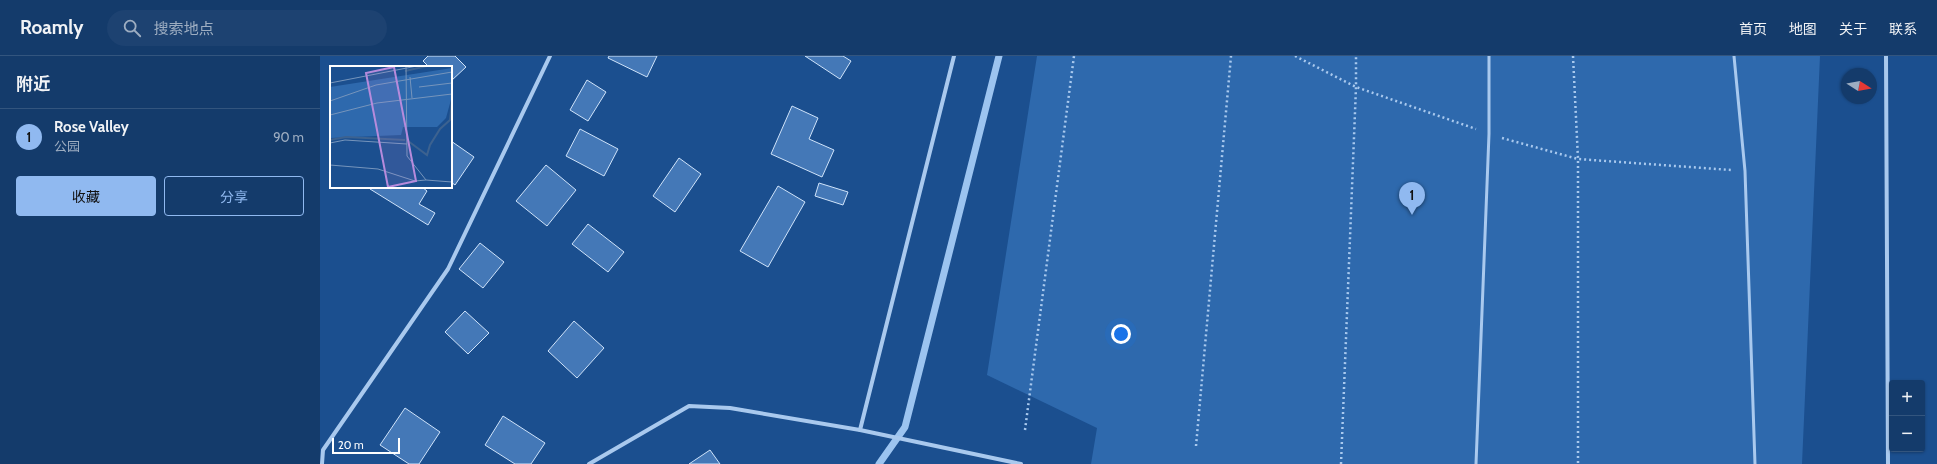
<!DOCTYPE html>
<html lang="zh">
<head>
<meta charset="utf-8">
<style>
  :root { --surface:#143b6b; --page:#1d4271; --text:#f1f3f6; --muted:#9dadc1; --line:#33557e; --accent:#90b9f0 }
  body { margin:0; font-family:Cabin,"Noto Sans SC",sans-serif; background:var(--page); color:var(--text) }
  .controls { position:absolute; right:12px; bottom:12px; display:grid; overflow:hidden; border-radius:4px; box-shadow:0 1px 3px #0004 }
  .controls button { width:36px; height:36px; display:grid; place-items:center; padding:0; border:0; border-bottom:1px solid var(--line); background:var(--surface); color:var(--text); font:20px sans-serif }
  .compass { position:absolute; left:1521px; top:12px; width:36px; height:36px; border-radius:50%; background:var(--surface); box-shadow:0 1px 3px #0004; rotate:101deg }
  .scale { position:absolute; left:12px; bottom:10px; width:68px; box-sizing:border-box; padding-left:4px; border:2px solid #fff; border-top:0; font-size:11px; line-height:14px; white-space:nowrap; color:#fff; -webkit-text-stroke:3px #1b4f8f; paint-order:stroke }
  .you { position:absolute; left:801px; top:278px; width:14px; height:14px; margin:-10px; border:3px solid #fff; border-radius:50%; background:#1a73e8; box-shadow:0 0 0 6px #1a73e833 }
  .badge { display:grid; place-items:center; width:26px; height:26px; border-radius:50%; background:var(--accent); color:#111; font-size:13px; font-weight:700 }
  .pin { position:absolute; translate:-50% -33px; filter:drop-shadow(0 1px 2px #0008) }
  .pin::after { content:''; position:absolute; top:21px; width:14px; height:12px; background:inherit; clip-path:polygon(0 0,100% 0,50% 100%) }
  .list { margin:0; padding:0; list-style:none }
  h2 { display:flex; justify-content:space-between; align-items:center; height:52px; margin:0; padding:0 16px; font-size:17px }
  h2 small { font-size:13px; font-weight:400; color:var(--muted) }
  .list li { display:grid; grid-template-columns:26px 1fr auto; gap:12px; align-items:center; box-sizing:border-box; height:56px; padding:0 16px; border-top:1px solid var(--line) }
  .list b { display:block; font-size:15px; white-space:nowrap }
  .list p { margin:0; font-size:13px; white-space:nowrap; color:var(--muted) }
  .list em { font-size:13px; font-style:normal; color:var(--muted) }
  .actions { display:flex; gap:8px; padding:12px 16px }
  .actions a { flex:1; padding:9px 0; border:1px solid var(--accent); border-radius:4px; text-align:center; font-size:14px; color:var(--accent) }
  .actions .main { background:var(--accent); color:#111 }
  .icon { flex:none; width:22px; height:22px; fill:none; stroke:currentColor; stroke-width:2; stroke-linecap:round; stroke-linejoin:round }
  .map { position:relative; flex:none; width:1617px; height:408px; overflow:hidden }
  header { display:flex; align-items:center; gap:24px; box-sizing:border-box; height:56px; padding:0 20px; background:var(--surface); border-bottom:1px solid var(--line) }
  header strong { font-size:19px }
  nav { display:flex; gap:22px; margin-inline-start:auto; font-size:14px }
  .search { width:280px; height:36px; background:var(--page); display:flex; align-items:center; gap:10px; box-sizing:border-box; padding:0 14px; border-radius:22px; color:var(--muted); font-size:15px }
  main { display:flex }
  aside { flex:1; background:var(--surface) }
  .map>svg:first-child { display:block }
  .green { fill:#2e69ad }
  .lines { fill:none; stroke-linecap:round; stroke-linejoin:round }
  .stream { stroke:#9cc4f0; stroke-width:7 }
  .building { fill:#4478b7; stroke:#cfe3fa }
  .path { stroke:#a9c9ee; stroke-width:2.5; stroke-dasharray:2 3; stroke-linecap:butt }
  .service { stroke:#a9c9ee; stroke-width:3 }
  .minor { stroke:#a9c9ee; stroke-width:4 }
  .inset-river { fill:none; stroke:#3c6290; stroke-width:2 }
  .inset-road { fill:none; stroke:#7695bc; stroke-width:1 }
  .view { fill:#b68bdc; fill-opacity:0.15; stroke:#b68bdc; stroke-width:2 }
  .inset-edge { fill:none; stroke:#fff; stroke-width:2 }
</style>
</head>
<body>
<header>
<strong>Roamly</strong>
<div class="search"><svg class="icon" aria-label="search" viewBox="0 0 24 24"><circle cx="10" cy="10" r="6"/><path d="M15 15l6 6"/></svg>搜索地点</div>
<nav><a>首页</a><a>地图</a><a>关于</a><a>联系</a></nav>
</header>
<main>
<aside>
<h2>附近<small></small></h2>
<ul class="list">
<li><span class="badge">1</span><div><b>Rose Valley</b><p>公园</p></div><em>90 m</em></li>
</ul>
<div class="actions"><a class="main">收藏</a><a>分享</a></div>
</aside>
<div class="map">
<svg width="1617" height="408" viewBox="0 0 1617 408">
  <rect width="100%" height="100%" fill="#1b4f8f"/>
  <path class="green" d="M717,0H1500L1482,408H771L777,372L667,319Z"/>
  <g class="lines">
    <path class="stream" d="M559,408L585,371L679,0"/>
  </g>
  <g class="building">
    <path d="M108,0H135L146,11L131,25V11H109L103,5Z"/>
    <path d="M289,0H337L327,21L288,2Z"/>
    <path d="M485,0H523L531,5L520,23Z"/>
    <path d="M267,24L286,36L268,65L250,54Z"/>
    <path d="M472,50L498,62L489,83L514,94L502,121L451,98Z"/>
    <path d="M260,73L298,93L284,120L246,100Z"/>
    <path d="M131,85L154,101L135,129L131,126Z"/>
    <path d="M359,102L381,118L355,156L333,140Z"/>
    <path d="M226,109L256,134L227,170L196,145Z"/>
    <path d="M499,127L528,136L523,149L495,140Z"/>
    <path d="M458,130L485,146L448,211L420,195Z"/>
    <path d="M52,131H102L107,135L99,148L115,157L108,169L50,133Z"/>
    <path d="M268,168L304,196L288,216L252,188Z"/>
    <path d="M160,187L184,206L163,232L139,213Z"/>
    <path d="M145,255L169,277L148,298L125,276Z"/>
    <path d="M254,265L284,292L257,322L228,295Z"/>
    <path d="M85,352L120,376L99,408H89L60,389Z"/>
    <path d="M183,360L225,387L211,408H195L165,389Z"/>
    <path d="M390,394L400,408H369Z"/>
  </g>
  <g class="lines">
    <g class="path">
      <path d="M975,0L1036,31L1156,73"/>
      <path d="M1253,0L1258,103V408"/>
      <path d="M1182,82L1258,103L1411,114"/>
      <path d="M705,374L754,0"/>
      <path d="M876,390L911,0"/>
      <path d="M1021,408L1036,31V0"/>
    </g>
    <g class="service">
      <path d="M1414,0L1425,115L1435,408"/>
      <path d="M1156,408L1169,78V0"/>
    </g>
    <g class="minor">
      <path d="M1566,0L1568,408"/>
      <path d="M540,374L634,0"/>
      <path d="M2,408L3,394L128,213L230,0"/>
      <path d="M269,408L369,350L410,352L540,374L701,408"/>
    </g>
  </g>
  <g transform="translate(10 10)">
    <rect width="122" height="122" fill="#1b4f8f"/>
    <path d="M122,2V30L116,52L107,61H73L71,69L0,72V21Z" fill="#2e69ad"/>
    <path class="inset-river" d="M75,5L97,0M0,74L16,71L75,74M78,75L97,89L100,79L110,63L120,54L122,34"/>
    <path class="inset-road" d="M76,0L77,90L96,114L122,116M80,11L82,32M0,17L87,0M89,21L122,17M0,35L46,19L122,6M0,49L47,37L122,28M0,77L15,74L77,78M0,99L48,103L85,115L96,114"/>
    <path class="view" d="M64,1L86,115L58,121L36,7Z"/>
    <rect width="122" height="122" class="inset-edge"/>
  </g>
</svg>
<div class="controls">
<button>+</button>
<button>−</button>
</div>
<svg class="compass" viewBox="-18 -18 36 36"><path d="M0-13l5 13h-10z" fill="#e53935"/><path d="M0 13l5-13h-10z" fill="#9dadc1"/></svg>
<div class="scale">20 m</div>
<div class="you"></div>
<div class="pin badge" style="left:1092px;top:159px">1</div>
</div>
</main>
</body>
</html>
